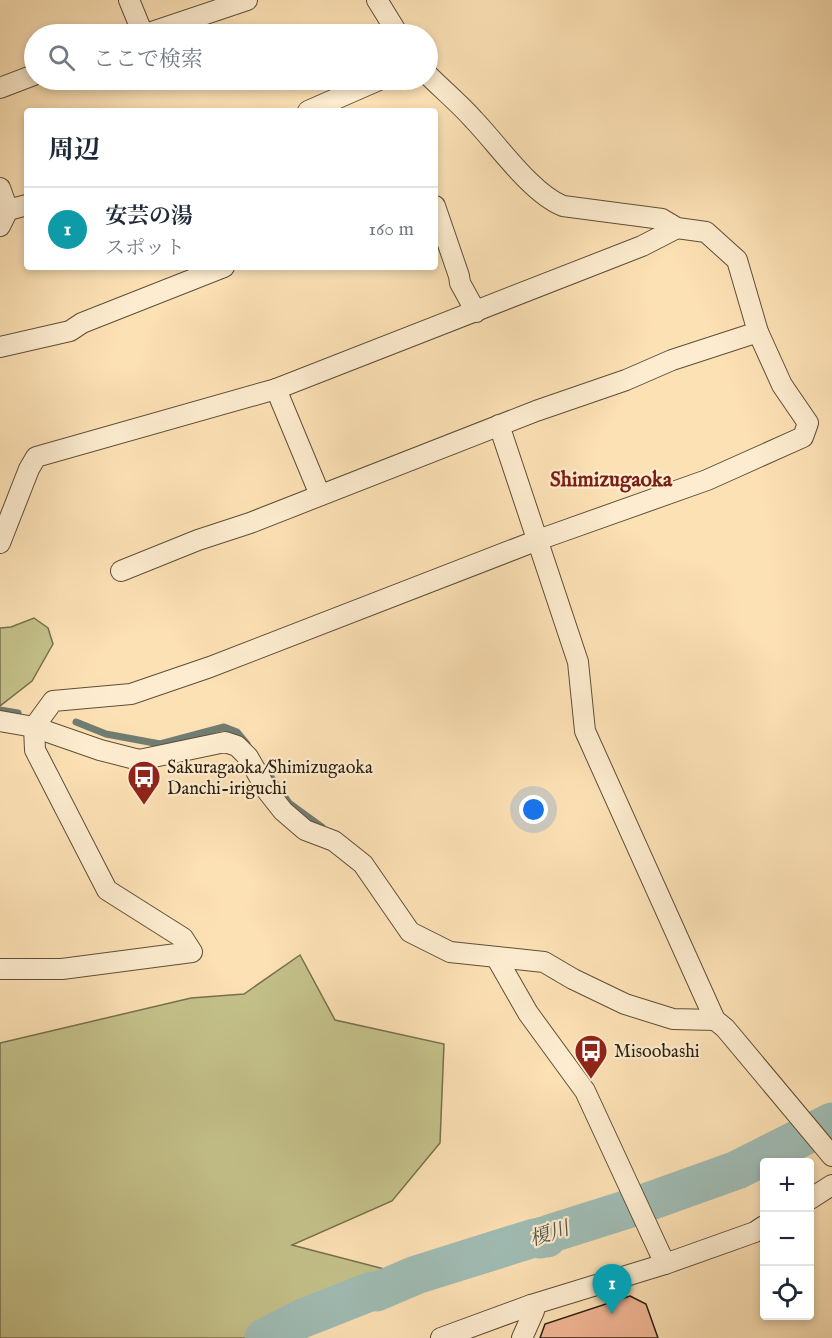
<!DOCTYPE html>
<html lang="ja">
<head>
<meta charset="utf-8">
<style>
  :root { --surface:#fff; --page:#f6f6f7; --text:#1f2937; --muted:#747a83; --line:#e0e1e3; --accent:#d93025 }
  body { margin:0; font-family:"IM FELL English","Noto Serif JP",serif; background:var(--page); color:var(--text) }
  .controls { position:absolute; right:18px; bottom:18px; display:grid; overflow:hidden; border-radius:6px; box-shadow:0 3px 9px #0003 }
  .controls button { width:54px; height:54px; display:grid; place-items:center; padding:0; border:0; border-bottom:2px solid var(--line); background:var(--surface); color:var(--text); font:30px sans-serif }
  .you { position:absolute; left:534px; top:810px; width:21px; height:21px; margin:-15px; border:4px solid #fff; border-radius:50%; background:#1a73e8; box-shadow:0 0 0 9px #1a73e833 }
  .badge { display:grid; place-items:center; width:39px; height:39px; border-radius:50%; background:var(--accent); color:#fff; font-size:20px; font-weight:700 }
  .pin { position:absolute; translate:-50% -50px; filter:drop-shadow(0 2px 3px #0008) }
  .pin::after { content:''; position:absolute; top:32px; width:21px; height:18px; background:inherit; clip-path:polygon(0 0,100% 0,50% 100%) }
  .list { margin:0; padding:0; list-style:none }
  h2 { display:flex; justify-content:space-between; align-items:center; height:78px; margin:0; padding:0 24px; font-size:26px }
  h2 small { font-size:20px; font-weight:400; color:var(--muted) }
  .list li { display:grid; grid-template-columns:39px 1fr auto; gap:18px; align-items:center; box-sizing:border-box; height:84px; padding:0 24px; border-top:2px solid var(--line) }
  .list b { display:block; font-size:22px; white-space:nowrap }
  .list p { margin:0; font-size:20px; white-space:nowrap; color:var(--muted) }
  .list em { font-size:20px; font-style:normal; color:var(--muted) }
  .icon { flex:none; width:33px; height:33px; fill:none; stroke:currentColor; stroke-width:2; stroke-linecap:round; stroke-linejoin:round }
  .map { position:relative; flex:none; width:832px; height:1338px; overflow:hidden }
  .search { position:absolute; background:var(--surface); box-shadow:0 3px 9px #0003; left:24px; top:24px; width:414px; height:66px; display:flex; align-items:center; gap:15px; box-sizing:border-box; padding:0 21px; border-radius:33px; color:var(--muted); font-size:22px }
  .panel { position:absolute; background:var(--surface); box-shadow:0 3px 9px #0003; left:24px; top:108px; width:414px; height:162px; border-radius:6px }
  .map>svg:first-child { display:block }
  .green { fill:#c4c18a; stroke:#77704c; stroke-width:1.5 }
  .lines { fill:none; stroke-linecap:round; stroke-linejoin:round }
  .stream { stroke:#717d72; stroke-width:7 }
  .river { stroke:#a0bcb4; stroke-width:39 }
  .building { fill:#f1b695; stroke:#2a1e0f; stroke-width:1.5 }
  .minor-casing { stroke:#5e4f38; stroke-width:22 }
  .minor { stroke:#fdeccf; stroke-width:20 }
  .labels { text-anchor:middle; stroke-width:4.5; stroke-linejoin:round; paint-order:stroke }
  .poi-label { font-size:18px; fill:#2a1e0f; stroke:#fdeccf; text-anchor:start }
  .water-label { font-size:20px; font-style:italic; fill:#535549; stroke:#fdeccf }
  .quarter-label { font-size:21px; font-weight:bold; fill:#7a1f14; stroke:#fdeccf }
</style>
</head>
<body>
<div class="map">
<svg width="832" height="1338" viewBox="0 0 832 1338">
  <rect width="100%" height="100%" fill="#fce1b5"/>
  <filter id="stains"><feTurbulence type="fractalNoise" baseFrequency=".00333" numOctaves="4"/><feColorMatrix values="0 0 0 0 .2 0 0 0 0 .09 0 0 0 0 .02 0 0 0 .5 -.17"/></filter>
  <radialGradient id="worn" r=".72"><stop offset=".6" stop-color="#630" stop-opacity="0"/><stop offset="1" stop-color="#630" stop-opacity=".3"/></radialGradient>
  <g class="green">
    <path d="M34,618L48,628L53,644L32,681L0,706V628L11,627Z"/>
    <path d="M300,955L335,1020L444,1044L440,1143L392,1201L292,1245L438,1283L276,1338H0V1043L191,998L244,994Z"/>
  </g>
  <g class="lines">
    <g class="stream">
      <path d="M0,710L18,713"/>
      <path d="M76,722L106,734L160,744L224,727L237,732L247,744"/>
      <path d="M264,767L289,803L322,827"/>
    </g>
    <path class="river" d="M264,1338L301,1319L372,1291L376,1292L416,1275L534,1238L540,1239L543,1236L547,1238L549,1234L628,1209L737,1170L832,1122"/>
  </g>
  <path class="building" d="M630,1296L646,1304L658,1338H540L545,1324Z"/>
  <g class="lines">
    <g class="minor-casing">
      <g id="minor">
        <path d="M129,0L143,34"/>
        <path d="M377,0L398,34"/>
        <path d="M146,34L247,0"/>
        <path d="M0,88L34,75"/>
        <path d="M308,111L379,80"/>
        <path d="M0,188L8,210"/>
        <path d="M435,206L459,276L460,283L476,312"/>
        <path d="M0,226L8,210L27,205"/>
        <path d="M0,347L70,331L82,323L224,267"/>
        <path d="M276,389L320,495"/>
        <path d="M499,425L578,662L585,731L715,1020L725,1028L832,1156"/>
        <path d="M0,543L29,469L36,457L276,389L642,246L677,228"/>
        <path d="M121,571L198,540L250,523L536,411L626,380L672,360L758,332"/>
        <path d="M0,721L34,727L100,750L139,760L225,742L237,746L248,757L268,792L283,811L305,830L334,841L363,864L410,932L450,952L544,962L573,979L625,1004L673,1019L715,1020"/>
        <path d="M496,957L528,1013L585,1091L665,1264"/>
        <path d="M0,969H62L192,952L183,938L107,890L35,750L34,727L53,701L131,694L210,667L538,540L707,480L803,437L808,423L782,385L758,332L737,260L706,232L677,228L662,219L563,206C532,194 498,145 474,120C460,104 443,90 428,75"/>
        <path d="M810,1199L832,1185"/>
        <path d="M441,1338L531,1305L665,1264L755,1232L764,1226"/>
        <path d="M522,1338L534,1311L531,1305"/>
      </g>
    </g>
    <use href="#minor" class="minor"/>
  </g>
  <defs>
    <g id="bus-pin" transform="scale(1.725)"><path d="M0 17L-7.5 6A9.5 9.5 0 1 1 7.5 6Z" fill="#8f2418" stroke="#fdeccf"/><path d="M-5-6H5V4H4V6H2V4H-2V6H-4V4H-5ZM-3.5-4V0h7V-4ZM-3.5 1.2v1.5H-2V1.2ZM2 1.2v1.5H3.5V1.2Z" fill="#fff"/></g>
  </defs>
  <g fill-rule="evenodd">
    <use href="#bus-pin" x="144" y="777"/>
    <use href="#bus-pin" x="591" y="1051"/>
  </g>
  <g class="labels">
    <g class="poi-label">
      <text x="167" y="773">Sakuragaoka/Shimizugaoka<tspan x="167" dy="21">Danchi-iriguchi</tspan></text>
      <text x="614" y="1057">Misoobashi</text>
    </g>
    <g class="water-label">
      <text transform="translate(549 1233) rotate(-18)" y="7">榎川</text>
    </g>
    <g class="quarter-label">
      <text x="611" y="486">Shimizugaoka</text>
    </g>
  </g>
  <rect width="100%" height="100%" filter="url(#stains)"/>
  <rect width="100%" height="100%" fill="url(#worn)"/>
</svg>
<div class="controls">
<button>+</button>
<button>−</button>
<button><svg class="icon" aria-label="locate" viewBox="0 0 24 24"><circle cx="12" cy="12" r="6"/><path d="M12 2v4M12 18v4M2 12h4M18 12h4"/></svg></button>
</div>
<div class="you"></div>
<div class="pin badge" style="left:612px;top:1314px;background:#0f9aa8">1</div>
<div class="search"><svg class="icon" aria-label="search" viewBox="0 0 24 24"><circle cx="10" cy="10" r="6"/><path d="M15 15l6 6"/></svg>ここで検索</div>
<section class="panel">
<h2>周辺<small></small></h2>
<ul class="list">
<li><span class="badge" style="background:#0f9aa8">1</span><div><b>安芸の湯</b><p>スポット</p></div><em>160 m</em></li>
</ul>
</section>
</div>
</body>
</html>
